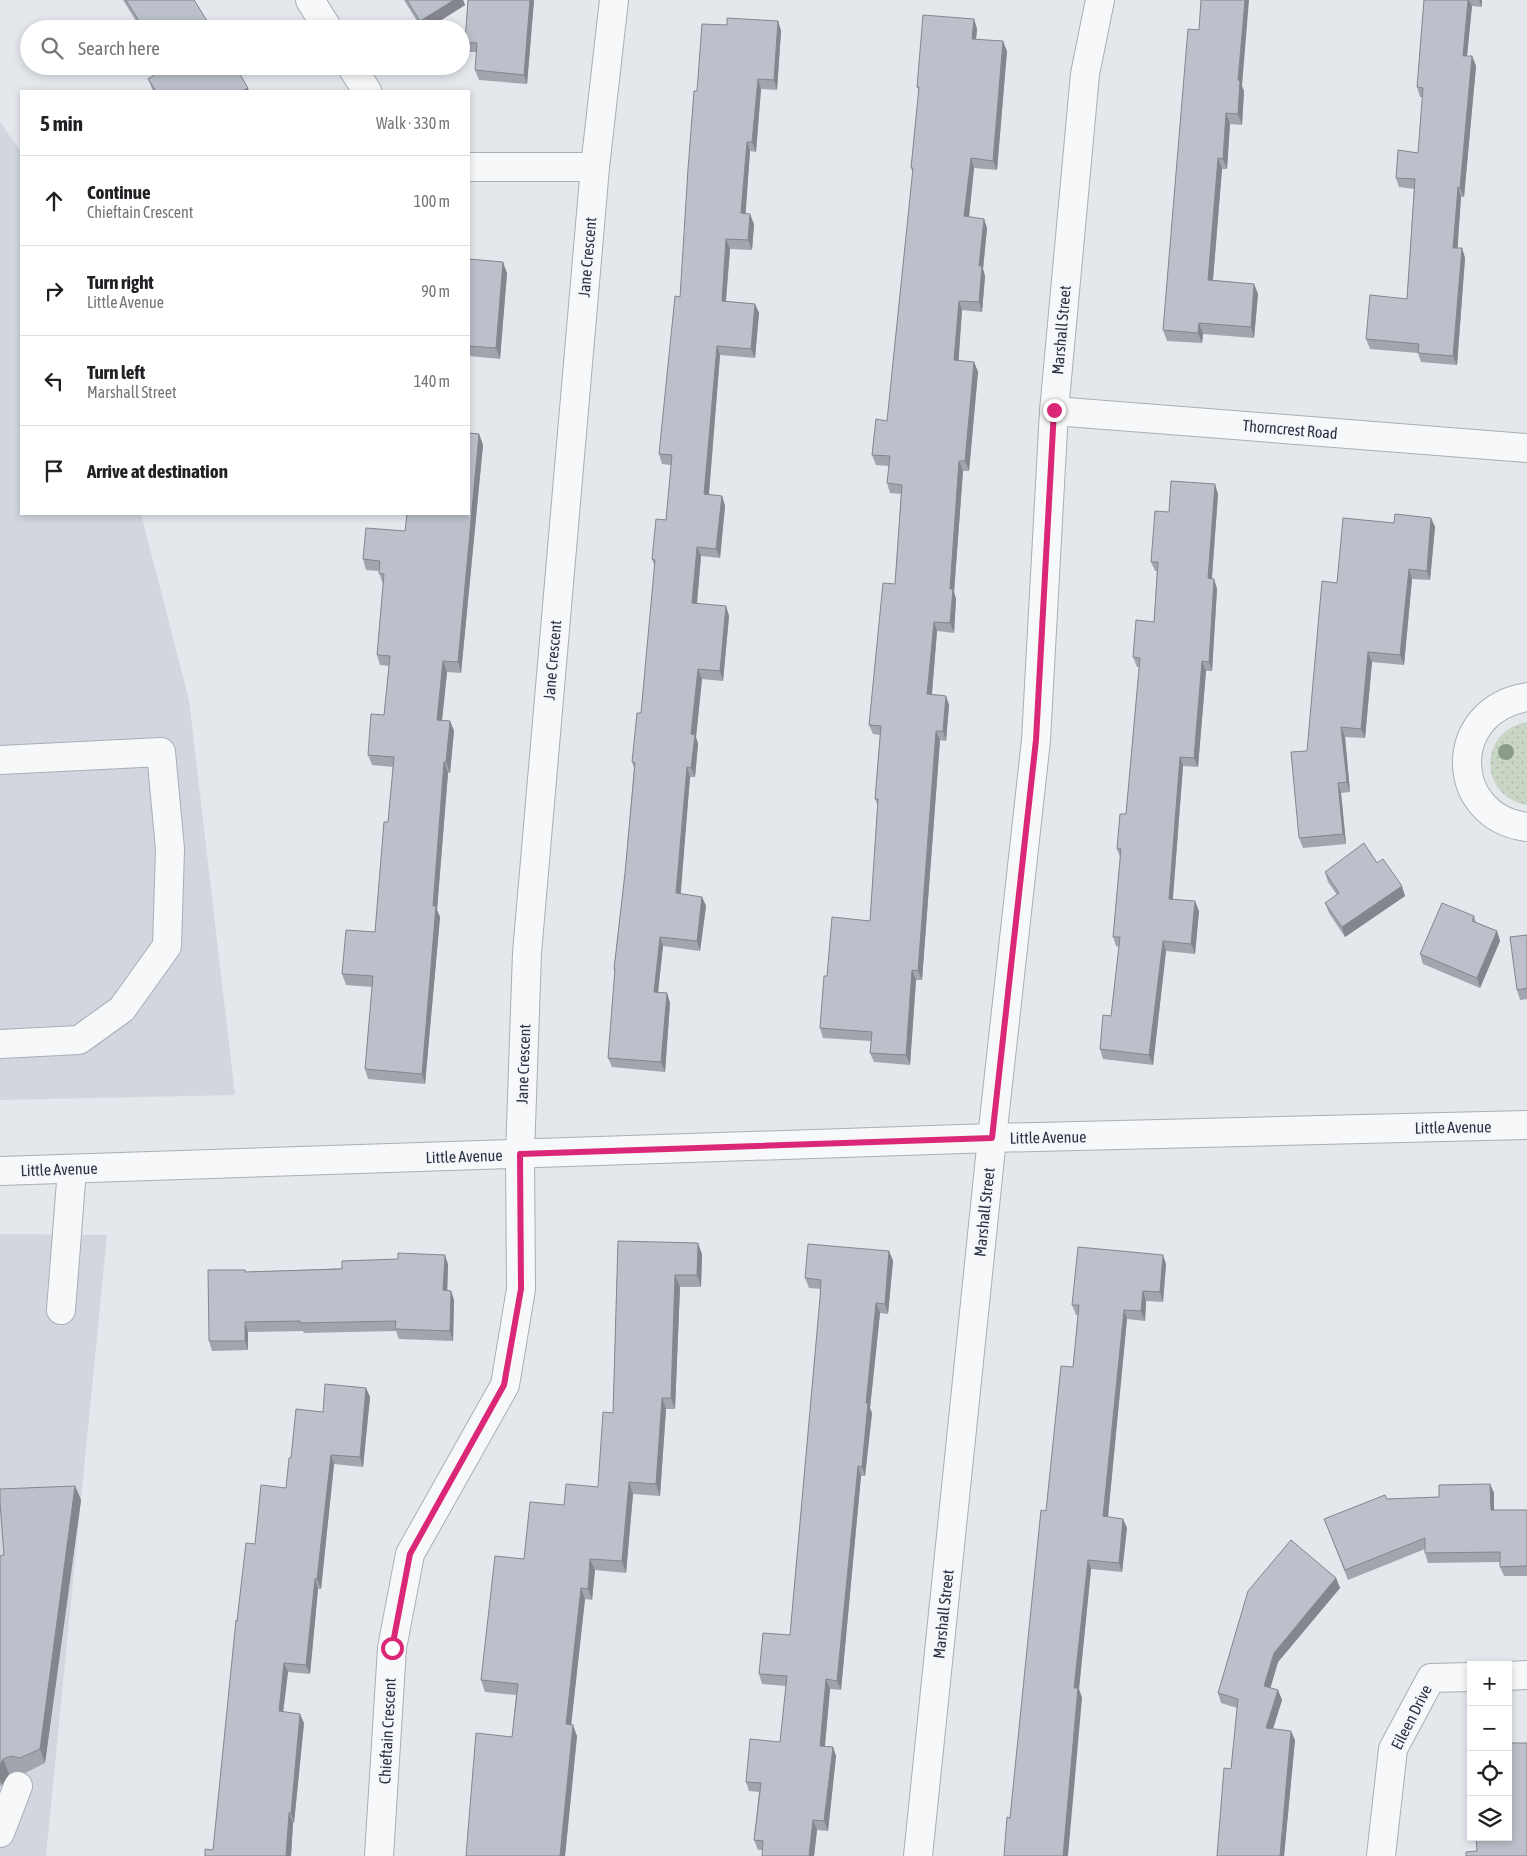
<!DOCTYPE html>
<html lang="en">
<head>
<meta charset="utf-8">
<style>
  :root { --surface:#fff; --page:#f2f2f2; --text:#202124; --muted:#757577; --line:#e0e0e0 }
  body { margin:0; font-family:"Asap Condensed",sans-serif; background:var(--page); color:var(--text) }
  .controls { position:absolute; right:15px; bottom:15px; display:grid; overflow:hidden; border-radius:0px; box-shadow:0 2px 8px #0003 }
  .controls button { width:45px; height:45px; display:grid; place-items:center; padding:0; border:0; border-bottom:1px solid var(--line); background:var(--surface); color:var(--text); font:25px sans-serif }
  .stop { position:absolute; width:15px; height:15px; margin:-11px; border:4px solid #db2777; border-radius:50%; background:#fff }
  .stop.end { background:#db2777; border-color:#fff; box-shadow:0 1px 5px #0008 }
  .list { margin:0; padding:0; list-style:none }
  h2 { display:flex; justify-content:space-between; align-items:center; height:65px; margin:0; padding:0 20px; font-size:21px }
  h2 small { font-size:16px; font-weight:400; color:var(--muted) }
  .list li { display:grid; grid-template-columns:32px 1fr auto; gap:15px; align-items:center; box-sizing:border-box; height:90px; padding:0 20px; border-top:1px solid var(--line) }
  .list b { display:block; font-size:19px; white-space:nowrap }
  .list p { margin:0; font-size:16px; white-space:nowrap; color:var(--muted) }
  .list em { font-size:16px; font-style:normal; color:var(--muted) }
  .icon { flex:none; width:28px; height:28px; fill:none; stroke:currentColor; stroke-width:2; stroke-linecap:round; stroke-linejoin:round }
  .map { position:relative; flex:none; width:1527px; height:1856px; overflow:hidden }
  .search { position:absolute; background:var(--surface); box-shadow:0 2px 8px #0003; left:20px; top:20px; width:450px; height:55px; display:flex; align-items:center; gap:12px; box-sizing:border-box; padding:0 18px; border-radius:28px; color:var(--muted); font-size:19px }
  .panel { position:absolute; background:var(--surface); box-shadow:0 2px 8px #0003; left:20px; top:90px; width:450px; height:425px; border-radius:0px }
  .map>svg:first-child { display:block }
  .built { fill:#d2d6de }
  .grass { fill:url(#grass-dots) }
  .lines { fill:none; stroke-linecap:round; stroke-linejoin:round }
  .minor-casing { stroke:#a9aeb7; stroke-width:30 }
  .minor { stroke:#f7f8fa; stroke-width:28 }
  .tree { fill:#899d89 }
  .wall { fill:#a1a5ae }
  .shaded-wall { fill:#83868d }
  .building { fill:#bbc0ca; stroke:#83868d }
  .route { stroke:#db2777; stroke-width:6 }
  .labels { text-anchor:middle; stroke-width:4; stroke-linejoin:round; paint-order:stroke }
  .street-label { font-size:16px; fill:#2b3445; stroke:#f4f6f9 }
</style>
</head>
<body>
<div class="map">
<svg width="1527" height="1856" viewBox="0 0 1527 1856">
  <defs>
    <pattern id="grass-dots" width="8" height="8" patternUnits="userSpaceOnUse" patternTransform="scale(1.25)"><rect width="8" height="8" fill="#c9d6c5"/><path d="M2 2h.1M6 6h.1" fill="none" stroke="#adb8ab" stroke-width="1.8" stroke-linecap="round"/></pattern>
  </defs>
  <rect width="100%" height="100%" fill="#e4e7ec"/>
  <g class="built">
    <path d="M0,122L21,152V514H141L189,700L235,1095L0,1100Z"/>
    <path d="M0,1234L107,1235L46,1856H0Z"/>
  </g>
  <path class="grass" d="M1527,722V805C1478,796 1478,731 1527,722Z"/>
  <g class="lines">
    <g class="minor-casing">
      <g id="minor">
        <path d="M310,0L328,29"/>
        <path d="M351,66L367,91"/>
        <path d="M469,167H595"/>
        <path d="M1054,411L1527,448"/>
        <path d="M1527,697C1446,710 1448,817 1527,827"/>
        <path d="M0,760L161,752L170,849L167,946L122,1009L79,1040L0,1044"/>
        <path d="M0,1171L992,1138L1527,1125"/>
        <path d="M61,1310L72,1169"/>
        <path d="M1508,1676L1527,1675"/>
        <path d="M0,1833L18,1786"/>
        <path d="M379,1856L392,1648L410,1554L505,1385L521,1289L520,1154L527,953L595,167L614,0"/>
        <path d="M918,1856L992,1138L1036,740L1054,411L1085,74L1100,0"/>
        <path d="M1381,1856L1393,1749L1431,1678L1471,1677"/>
      </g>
    </g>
    <use href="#minor" class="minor"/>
  </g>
  <circle class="tree" cx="1506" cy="752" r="8"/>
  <g class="wall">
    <path d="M123,0H194L212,29H141Z"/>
    <path d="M404,0H463L465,5L427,29H422Z"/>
    <path d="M468,0H534L527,84L479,80L475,70L477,52H469L465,42Z"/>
    <path d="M1424,0H1482V7L1472,6L1467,56H1472L1476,66L1464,197H1461L1457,248H1462L1465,258L1457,365L1421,362L1418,353L1370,349L1366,339L1407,299L1414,189L1399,187L1396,178L1418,153L1423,97H1420L1417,87Z"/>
    <path d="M974,19L977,29L976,39L1007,51L997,170L974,168L969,217L984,219L987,228L983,269L985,276L982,312L962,310L958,361L974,362L978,372L969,471H963L954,592L956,599L954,633L937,631L932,694L946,696L949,705L946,741L940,740L922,980H916L910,1065L874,1062L870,1053L871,1041L823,1038L820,1028L827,976L870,921L878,806L875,799L880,735L873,734L869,725L895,584L901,494L890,493L887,483L889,466L876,465L872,455L887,421L913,173L911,168L919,91L917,87Z"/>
    <path d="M778,21L781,31L777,90L761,89L756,152L750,151L745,214L754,224L752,250L730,249L726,301L755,304L759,313L755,358L720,355L709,495L722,496L725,506L720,558L701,556L697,604L726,606L729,616L723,681L702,679L696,737L698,744L695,777H690L680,894L702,897L706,906L700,951L663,946L658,992L667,993L670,1003L665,1072L612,1067L608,1058L615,972L614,969L625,873L634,768L632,762L641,713L655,567L652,559L666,520L671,465L662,464L659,454L680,297L697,91L727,25Z"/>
    <path d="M1199,30L1242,86L1244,91L1242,125L1230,124L1227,169H1222L1213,280L1254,284L1258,294L1254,338L1203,334L1202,343L1167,341L1163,330Z"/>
    <path d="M165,66H235L249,91H153L148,79L166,68Z"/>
    <path d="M469,259L507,273L500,359L469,356Z"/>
    <path d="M479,434L483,445L461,673L447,672L442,720L450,721L454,731L450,773H448L437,910L440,917L425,1084L368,1079L365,1069L372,987L346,985L342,974L375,932L388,822L393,767L372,765L368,755L384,715L389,666L380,665L377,655L383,584L379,573V571L366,570L363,559L405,531Z"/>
    <path d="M1218,494L1212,579H1214L1217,589L1212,671H1206L1198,767L1183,766L1173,899L1199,911L1195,954L1166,951L1153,1065L1103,1059L1100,1049L1111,1016L1119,947L1116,946L1113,937L1120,857L1117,849L1126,814L1139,667H1137L1133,657L1154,622L1157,571H1155L1151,562L1169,512Z"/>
    <path d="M1431,518L1435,527L1430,580L1412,579L1404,665L1372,662L1365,738L1345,737L1350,792L1341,793L1346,844L1303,848L1299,838L1307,751L1337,583L1394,523Z"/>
    <path d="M1377,863L1405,896L1345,937L1329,913L1325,903L1337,895L1328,882L1325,872Z"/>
    <path d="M1474,916L1476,922L1497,931L1500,941L1480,988L1423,964L1420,954Z"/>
    <path d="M1527,935V999L1520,1000L1517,990Z"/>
    <path d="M618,1241L702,1254L701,1287H680L675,1409H666L660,1496L633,1494L626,1573L595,1570L592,1600L585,1599L571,1725L577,1736L565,1856H466L512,1737L516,1695L485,1692L481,1680L524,1559L564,1505L598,1487L613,1413Z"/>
    <path d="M889,1251L893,1261L888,1314L880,1313L870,1408L872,1413L865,1476H861L841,1690L830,1689L825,1746L833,1747L836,1756L828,1831L817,1830L814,1856H762L763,1850H758L754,1840L759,1792L749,1791L746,1782L780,1742L786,1686L762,1684L759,1674L790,1635L820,1298L821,1289L809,1288L805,1278Z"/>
    <path d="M448,1264L447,1290L451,1291L454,1300L453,1341L399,1339L396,1331L304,1333L303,1331L248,1332V1350L212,1351L209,1341L245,1270L246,1272Z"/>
    <path d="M1166,1264L1163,1302L1146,1301L1145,1321L1127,1319L1108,1517L1123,1519L1127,1528L1122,1572L1091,1569L1079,1689L1082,1698L1010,1818L1073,1367L1078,1315H1076L1072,1305Z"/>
    <path d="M366,1388L370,1397L363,1467L334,1464L321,1589H318L310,1674L288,1672L283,1712L304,1723L294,1823H293L291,1856H205L213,1850L237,1621L255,1544L286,1488L291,1458L323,1412Z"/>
    <path d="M1490,1484L1494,1493V1510H1527V1576H1504L1500,1567V1562L1428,1563L1425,1553V1549L1348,1580L1328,1529L1387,1499L1439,1497Z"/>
    <path d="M75,1486L81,1500L45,1763L25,1773L16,1771L9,1774L2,1785L0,1786V1556L4,1555Z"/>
    <path d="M1336,1578L1340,1588L1278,1662L1270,1688L1278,1690L1282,1700L1273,1729L1295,1740L1284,1856H1217L1231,1769L1237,1708L1221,1703L1218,1693Z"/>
  </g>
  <g class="shaded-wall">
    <path d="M454,0H463L465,5L427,29H423L420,21Z"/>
    <path d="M530,0H534L527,84L524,75Z"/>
    <path d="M1245,0H1249L1242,86L1244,91L1242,125L1238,114V80Z"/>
    <path d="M1468,0H1469L1472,6L1466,65L1463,56Z"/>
    <path d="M1479,0H1482V7Z"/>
    <path d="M974,19L977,29L975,49L972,39Z"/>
    <path d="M778,21L781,31L777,90L774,80Z"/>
    <path d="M1003,41L1007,51L997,170L993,161Z"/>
    <path d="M1472,56L1476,66L1464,197L1460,188Z"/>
    <path d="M758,79L761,89L756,152L752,142Z"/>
    <path d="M248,88L249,91H242Z"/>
    <path d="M1226,113L1230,124L1227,169L1223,159Z"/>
    <path d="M747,142L750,151L745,223L741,213Z"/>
    <path d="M971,158L974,168L968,226L964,216Z"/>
    <path d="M1218,158L1222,169L1212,291L1208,280Z"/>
    <path d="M1458,187L1461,197L1457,257L1453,248Z"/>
    <path d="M750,214L754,224L752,250L748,240Z"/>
    <path d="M984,219L987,228L983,269L985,276L982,312L979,302V266Z"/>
    <path d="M726,239L730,249L725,310L722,301Z"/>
    <path d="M1462,248L1465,258L1457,365L1453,356Z"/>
    <path d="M503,262L507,273L500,359L496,348Z"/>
    <path d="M1254,284L1258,294L1254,338L1251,327Z"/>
    <path d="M959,301L962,310L958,370L954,360Z"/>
    <path d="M755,304L759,313L755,358L751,349Z"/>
    <path d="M1199,323L1203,334L1202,343L1198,333Z"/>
    <path d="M717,346L720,355L708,504L704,494Z"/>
    <path d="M974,362L978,372L969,471L965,461Z"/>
    <path d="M479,434L483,445L461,673L458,662Z"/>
    <path d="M959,461L963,471L954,592L956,599L954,633L950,623V589Z"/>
    <path d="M1215,484L1218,494L1211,588L1208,578Z"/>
    <path d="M722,496L725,506L720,558L716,549Z"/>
    <path d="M1431,518L1435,527L1430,580L1427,571Z"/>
    <path d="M697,547L701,556L696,613L692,603Z"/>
    <path d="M1409,569L1412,579L1404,665L1400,655Z"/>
    <path d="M1214,579L1217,589L1212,671L1209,662Z"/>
    <path d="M726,606L729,616L723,681L720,671Z"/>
    <path d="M934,622L937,631L931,704L927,694Z"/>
    <path d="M1368,652L1372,662L1365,738L1361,729Z"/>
    <path d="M443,661L447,672L441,730L437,720Z"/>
    <path d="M1202,661L1206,671L1198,767L1194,758Z"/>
    <path d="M698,669L702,679L696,737L698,744L695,777L691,768V734Z"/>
    <path d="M946,696L949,705L946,741L943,731Z"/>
    <path d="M450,721L454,731L450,773L446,762Z"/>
    <path d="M1341,727L1345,737L1350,792L1347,782Z"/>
    <path d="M936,731L940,740L922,980L918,971Z"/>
    <path d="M1180,757L1183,766L1172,908L1169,899Z"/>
    <path d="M444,762L448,773L437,910L440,917L425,1084L422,1074L433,906Z"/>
    <path d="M687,767L690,777L680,903L676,893Z"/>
    <path d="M1338,783L1341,793L1346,844L1343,834Z"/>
    <path d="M1402,886L1405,896L1345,937L1342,927Z"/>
    <path d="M702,897L706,906L700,951L697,941Z"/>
    <path d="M1195,901L1199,911L1195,954L1191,944Z"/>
    <path d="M1497,931L1500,941L1480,988L1477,978Z"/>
    <path d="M660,937L663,946L657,1002L654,992Z"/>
    <path d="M1163,941L1166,951L1153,1065L1149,1055Z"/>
    <path d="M912,970L916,980L910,1065L906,1055Z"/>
    <path d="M667,993L670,1003L665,1072L661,1062Z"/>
    <path d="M698,1243L702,1254L701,1287L697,1275Z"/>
    <path d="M889,1251L893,1261L888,1314L885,1304Z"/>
    <path d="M445,1255L448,1264L447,1300L443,1290Z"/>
    <path d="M1163,1255L1166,1264L1163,1302L1160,1292Z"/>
    <path d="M675,1275L680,1287L675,1409L671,1398Z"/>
    <path d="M451,1291L454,1300L453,1341L450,1331Z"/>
    <path d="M1143,1291L1146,1301L1145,1321L1141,1311Z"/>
    <path d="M876,1303L880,1313L870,1408L872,1413L865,1476L862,1467L866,1403Z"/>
    <path d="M1124,1310L1127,1319L1107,1526L1103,1516Z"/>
    <path d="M245,1322L248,1332V1350L245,1341Z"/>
    <path d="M366,1388L370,1397L363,1467L360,1457Z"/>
    <path d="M662,1398L666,1409L660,1496L656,1484Z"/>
    <path d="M331,1455L334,1464L321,1589L317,1579Z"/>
    <path d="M858,1466L861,1476L841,1690L837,1681Z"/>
    <path d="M629,1482L633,1494L626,1573L622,1561Z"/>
    <path d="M1490,1484L1494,1493V1520L1491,1510Z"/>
    <path d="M75,1486L81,1500L45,1763L40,1749Z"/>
    <path d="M1123,1519L1127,1528L1122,1572L1119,1563Z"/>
    <path d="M590,1559L595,1570L592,1600L588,1589Z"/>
    <path d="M1088,1560L1091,1569L1079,1689L1082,1698L1068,1856H1063L1074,1688Z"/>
    <path d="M1336,1578L1340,1588L1278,1662L1268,1696L1264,1686L1274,1653Z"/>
    <path d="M315,1579L318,1589L310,1674L306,1665Z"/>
    <path d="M581,1588L585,1599L570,1735L566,1724Z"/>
    <path d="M284,1663L288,1672L282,1721L279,1711Z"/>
    <path d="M826,1679L830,1689L824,1755L820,1746Z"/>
    <path d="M1278,1690L1282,1700L1270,1738L1266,1728Z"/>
    <path d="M300,1714L304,1723L294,1823L291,1813Z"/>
    <path d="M573,1725L577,1736L565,1856H560Z"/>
    <path d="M1291,1731L1295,1740L1284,1856H1280Z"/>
    <path d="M833,1747L836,1756L828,1831L824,1821Z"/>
    <path d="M3,1759L9,1774L2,1785L0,1780V1765Z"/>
    <path d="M289,1813L293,1823L291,1856H286Z"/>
    <path d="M813,1820L817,1830L814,1856H809Z"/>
  </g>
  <g class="building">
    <path d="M126,0H194L212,29H144Z"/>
    <path d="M407,0H454L420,21Z"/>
    <path d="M468,0H530L524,75L475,70L477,43L465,42Z"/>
    <path d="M1201,0H1245L1238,80L1240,81L1238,114L1226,113L1223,159L1218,158L1208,280L1254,284L1251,327L1199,323L1198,333L1163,330L1188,29L1199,30Z"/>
    <path d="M1424,0H1468L1463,56H1472L1460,188L1458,187L1453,248H1462L1453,356L1418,353L1419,344L1366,339L1370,295L1407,299L1415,179L1396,178L1398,150L1418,153L1423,88L1417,87Z"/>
    <path d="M923,15L974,19L972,39L1003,41L993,161L971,158L964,216L984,219L979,266H982L979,302L959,301L954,360L974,362L965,461H959L950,589H953L950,623L934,622L927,694L946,696L943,731H936L918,971L912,970L906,1055L870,1053L872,1032L820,1028L824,976H827L832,917L870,921L878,799H875L881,726L869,725L883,583L895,584L902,485L887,483L890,456L872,455L876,419L887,421L913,168H911L919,87H917Z"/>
    <path d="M727,18L778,21L774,80L758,79L752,142H747L741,213L750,214L748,240L726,239L722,301L755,304L751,349L717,346L704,494L722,496L716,549L697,547L692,603L726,606L720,671L698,669L691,734L695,735L691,768L687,767L676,893L702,897L697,941L660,937L654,992L667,993L661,1062L608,1058L615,969H614L625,873L635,763L632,762L637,713H641L655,560L652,559L656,519L666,520L672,455L659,454L675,296L680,297L688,169L694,91H697L702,24L727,25Z"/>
    <path d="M168,66H235L248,88L242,91H156L148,79Z"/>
    <path d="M469,259L503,262L496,348L469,346Z"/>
    <path d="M469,433L479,434L458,662L443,661L437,720L450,721L446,762H444L433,906H436L422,1074L365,1069L373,976L342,974L346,930L375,932L384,822H388L394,757L368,755L371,714L384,715L390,656L377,655L384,574L379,573L380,561L363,559L366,528L405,531L407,514H469Z"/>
    <path d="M1171,481L1215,484L1208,578L1214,579L1209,662L1202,661L1194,758L1180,757L1169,899L1195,901L1191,944L1163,941L1149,1055L1100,1049L1103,1015L1111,1016L1120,937H1113L1121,849H1117L1120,814H1126L1140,658L1133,657L1136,620L1154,622L1158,562H1151L1155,511L1169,512Z"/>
    <path d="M1395,514L1431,518L1427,571L1409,569L1400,655L1368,652L1361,729L1341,727L1347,782L1338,783L1343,834L1299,838L1291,752L1307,751L1322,581L1337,583L1343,518L1394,523Z"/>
    <path d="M1364,843L1377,863L1383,859L1402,886L1342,927L1325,903L1339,893L1325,872Z"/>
    <path d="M1442,903L1474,916L1472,921L1497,931L1477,978L1420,954Z"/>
    <path d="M1527,935V988L1517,990L1510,937Z"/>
    <path d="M618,1241L698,1243L697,1275H675L671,1398H662L656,1484L629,1482L622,1561L590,1559L588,1589L581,1588L566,1724L573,1725L560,1856H466L476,1733L512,1737L518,1684L481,1680L495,1556L524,1559L530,1502L564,1505L566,1484L598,1487L603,1412L613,1413Z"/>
    <path d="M808,1244L889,1251L885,1304L876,1303L866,1403H868L862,1467L858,1466L837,1681L826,1679L820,1746L833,1747L824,1821L813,1820L809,1856H762L763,1841L754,1840L761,1783L746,1782L750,1739L780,1742L787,1676L759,1674L763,1633L790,1635L820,1298L821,1280L805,1278Z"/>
    <path d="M1078,1247L1163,1255L1160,1292L1143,1291L1141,1311L1124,1310L1103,1516L1123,1519L1119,1563L1088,1560L1074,1688H1078L1063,1856H1004L1007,1817L1010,1818L1041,1510L1046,1511L1061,1366L1073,1367L1079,1305H1072Z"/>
    <path d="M398,1253L445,1255L443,1290L451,1291L450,1331L395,1329L396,1321L300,1323V1321L245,1322V1341H209L208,1270H245V1272L342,1269V1261L398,1259Z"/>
    <path d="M325,1384L366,1388L360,1457L331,1455L317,1579H315L306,1665L284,1663L279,1711L300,1714L291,1813H289L286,1856H205V1849L213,1850L236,1620L237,1621L246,1543L255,1544L261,1485L286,1488L289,1458H291L296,1409L323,1412Z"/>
    <path d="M1490,1484L1491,1510H1527V1566L1500,1567V1552L1425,1553V1538L1345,1570L1324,1519L1385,1495L1387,1499L1439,1497V1485Z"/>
    <path d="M75,1486L40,1749L20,1758L11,1756L3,1759L0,1765V1556L4,1555L0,1502V1489Z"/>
    <path d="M1291,1540L1336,1578L1274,1653L1264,1686L1278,1690L1266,1728L1291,1731L1280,1856H1217L1224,1768L1231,1769L1238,1699L1218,1693L1248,1591Z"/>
    <path d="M1508,1743H1527V1856H1466V1852L1477,1851L1476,1837H1508Z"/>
  </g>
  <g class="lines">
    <path class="route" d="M392,1648L410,1554L504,1385L521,1289L520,1154L992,1138L1036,740L1054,410"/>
  </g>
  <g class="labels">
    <g class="street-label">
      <text transform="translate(587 257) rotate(-85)" y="6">Jane Crescent</text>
      <text transform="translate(1061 330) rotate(-85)" y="6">Marshall Street</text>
      <text transform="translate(1290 429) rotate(5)" y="6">Thorncrest Road</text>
      <text transform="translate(552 660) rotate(-85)" y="6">Jane Crescent</text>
      <text transform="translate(523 1064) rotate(-88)" y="6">Jane Crescent</text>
      <text transform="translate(1453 1127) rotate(-1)" y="6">Little Avenue</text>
      <text transform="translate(1048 1137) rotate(-1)" y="6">Little Avenue</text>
      <text transform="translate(464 1156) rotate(-2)" y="6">Little Avenue</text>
      <text transform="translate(59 1169) rotate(-2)" y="6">Little Avenue</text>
      <text transform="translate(984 1212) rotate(-84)" y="6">Marshall Street</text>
      <text transform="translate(943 1614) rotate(-84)" y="6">Marshall Street</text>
      <text transform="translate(1411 1717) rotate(-63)" y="6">Eileen Drive</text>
      <text transform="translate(387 1731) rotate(-87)" y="6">Chieftain Crescent</text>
    </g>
  </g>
</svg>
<div class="controls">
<button>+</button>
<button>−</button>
<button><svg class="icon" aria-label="locate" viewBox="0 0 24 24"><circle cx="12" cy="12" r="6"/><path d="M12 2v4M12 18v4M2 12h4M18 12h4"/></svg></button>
<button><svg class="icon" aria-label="layers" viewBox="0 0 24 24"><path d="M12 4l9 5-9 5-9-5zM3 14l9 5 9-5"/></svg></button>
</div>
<div class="stop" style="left:392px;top:1648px"></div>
<div class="stop end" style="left:1054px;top:410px"></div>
<div class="search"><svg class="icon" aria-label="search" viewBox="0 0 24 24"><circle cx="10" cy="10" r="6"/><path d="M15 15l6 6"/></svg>Search here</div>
<section class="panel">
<h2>5 min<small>Walk · 330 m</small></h2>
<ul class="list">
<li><svg class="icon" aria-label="ahead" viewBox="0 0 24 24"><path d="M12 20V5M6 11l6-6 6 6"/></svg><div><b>Continue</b><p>Chieftain Crescent</p></div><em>100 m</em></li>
<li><svg class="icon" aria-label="right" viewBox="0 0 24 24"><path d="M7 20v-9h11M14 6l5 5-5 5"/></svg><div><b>Turn right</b><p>Little Avenue</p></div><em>90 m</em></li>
<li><svg class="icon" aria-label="left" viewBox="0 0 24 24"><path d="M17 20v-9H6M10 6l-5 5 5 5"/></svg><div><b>Turn left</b><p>Marshall Street</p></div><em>140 m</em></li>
<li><svg class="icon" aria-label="arrive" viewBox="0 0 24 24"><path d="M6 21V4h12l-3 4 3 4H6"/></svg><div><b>Arrive at destination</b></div></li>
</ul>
</section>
</div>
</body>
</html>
